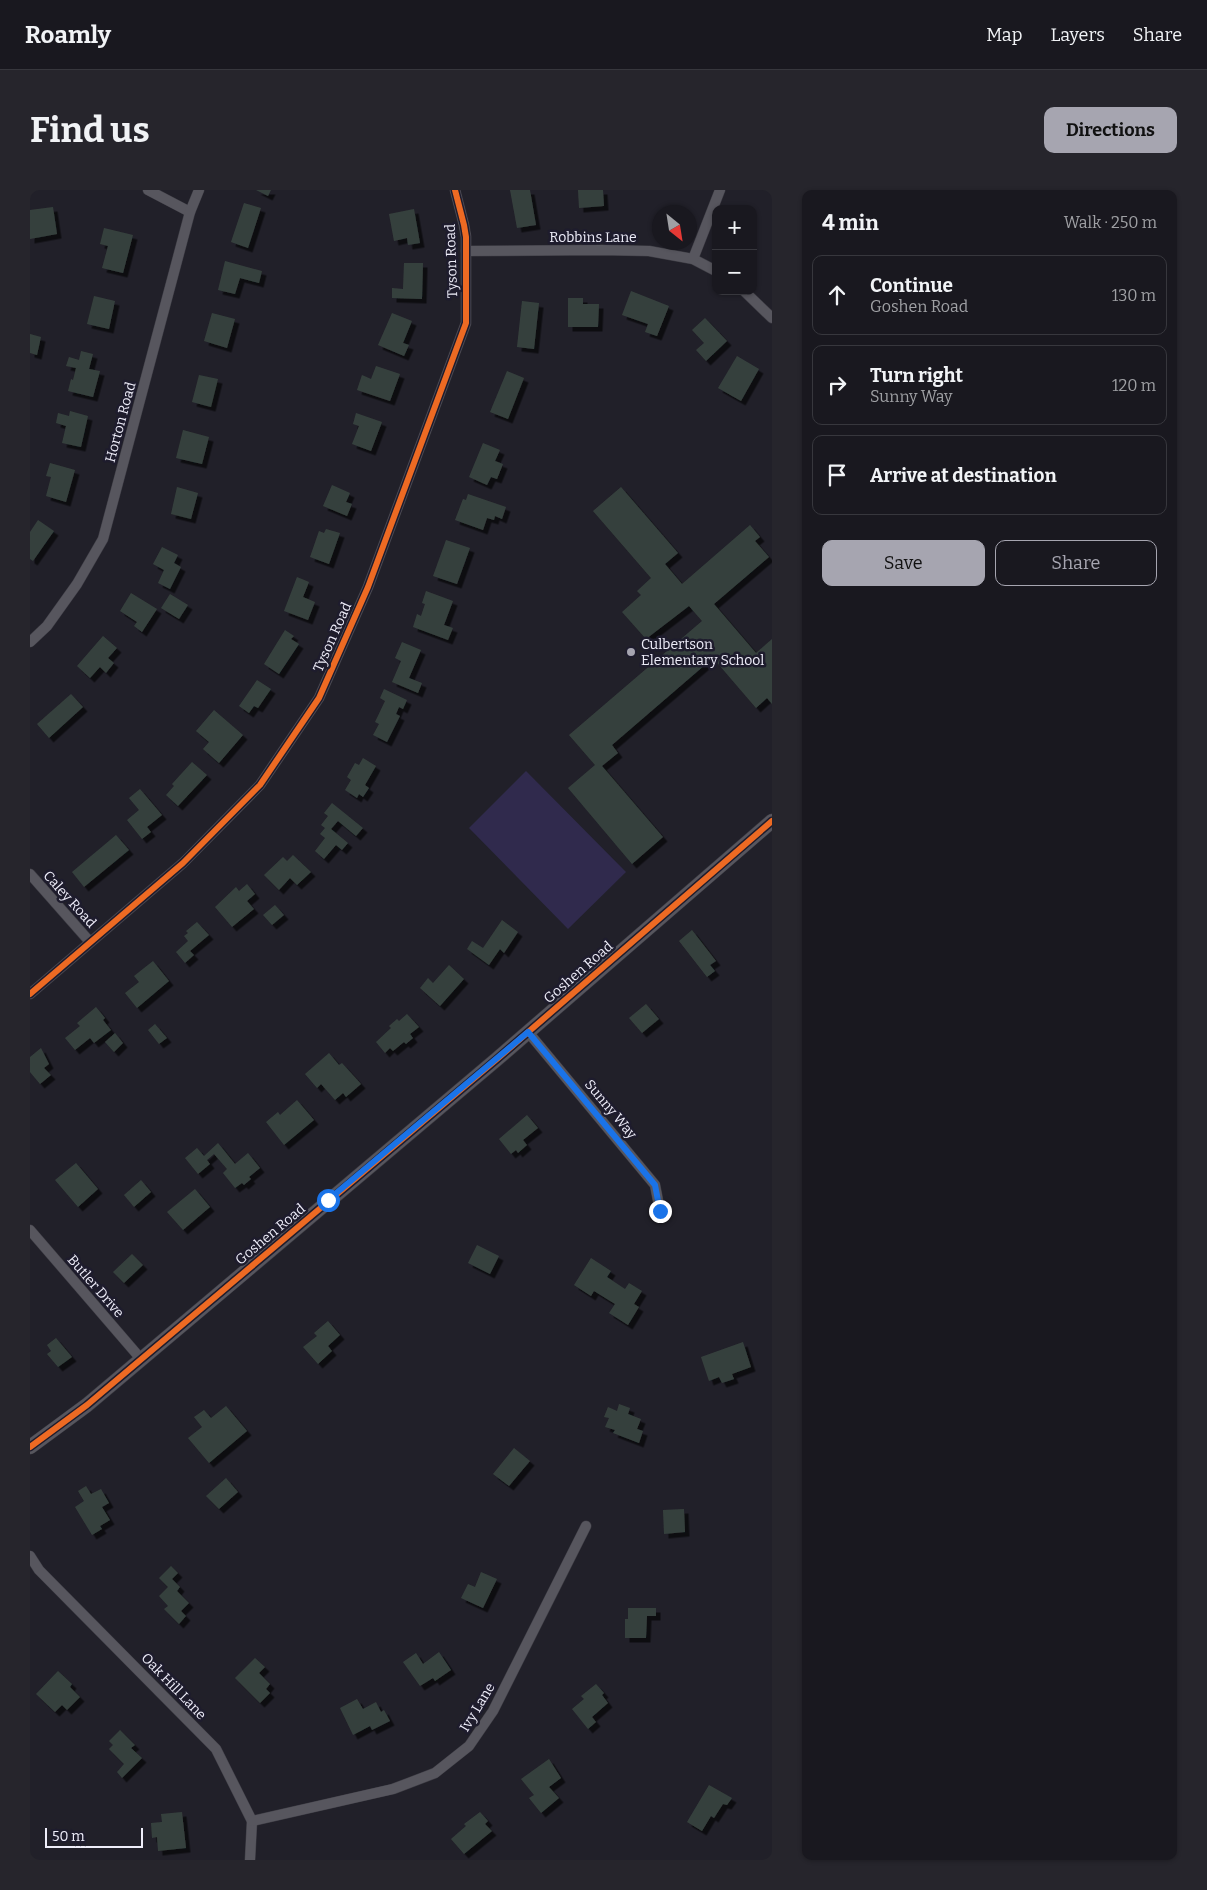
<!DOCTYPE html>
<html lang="en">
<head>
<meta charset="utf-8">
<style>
  :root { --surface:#19181f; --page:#26252c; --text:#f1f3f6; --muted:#9fa0a4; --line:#37373d; --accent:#a6a5b0 }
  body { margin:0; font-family:Bitter,serif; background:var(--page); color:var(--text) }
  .controls { position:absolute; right:15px; top:15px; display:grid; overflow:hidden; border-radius:10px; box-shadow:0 1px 4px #0004 }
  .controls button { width:45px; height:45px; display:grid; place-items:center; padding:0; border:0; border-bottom:1px solid var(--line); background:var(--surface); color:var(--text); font:25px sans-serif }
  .compass { position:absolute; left:622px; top:15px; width:45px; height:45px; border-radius:50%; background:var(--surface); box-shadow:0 1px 4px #0004; rotate:150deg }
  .scale { position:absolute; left:15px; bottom:12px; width:98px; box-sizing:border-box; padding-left:5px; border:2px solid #eeedf9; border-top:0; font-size:14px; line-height:18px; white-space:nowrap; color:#eeedf9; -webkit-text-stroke:4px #1e1c2d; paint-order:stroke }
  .stop { position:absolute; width:15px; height:15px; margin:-11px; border:4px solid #1a73e8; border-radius:50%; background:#fff }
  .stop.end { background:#1a73e8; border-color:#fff; box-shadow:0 1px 5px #0008 }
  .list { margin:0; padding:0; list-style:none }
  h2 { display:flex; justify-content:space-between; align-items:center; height:65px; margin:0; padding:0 20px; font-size:21px }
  h2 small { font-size:16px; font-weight:400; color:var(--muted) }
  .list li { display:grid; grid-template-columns:32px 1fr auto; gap:15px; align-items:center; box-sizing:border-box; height:80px; margin:0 10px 10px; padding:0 10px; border:1px solid var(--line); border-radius:10px }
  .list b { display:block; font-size:19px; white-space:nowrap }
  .list p { margin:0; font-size:16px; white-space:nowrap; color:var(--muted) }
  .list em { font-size:16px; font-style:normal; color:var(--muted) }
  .actions { display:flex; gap:10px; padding:15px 20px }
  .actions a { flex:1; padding:11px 0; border:1px solid var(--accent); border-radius:10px; text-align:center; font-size:18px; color:var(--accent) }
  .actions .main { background:var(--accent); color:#111 }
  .icon { flex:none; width:28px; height:28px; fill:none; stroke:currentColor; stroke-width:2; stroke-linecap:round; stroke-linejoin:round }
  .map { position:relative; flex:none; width:742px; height:1670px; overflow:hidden; border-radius:10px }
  header { display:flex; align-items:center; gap:30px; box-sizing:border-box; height:70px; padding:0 25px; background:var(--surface); border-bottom:1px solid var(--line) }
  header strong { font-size:24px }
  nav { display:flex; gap:28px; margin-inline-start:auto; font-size:18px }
  .intro { display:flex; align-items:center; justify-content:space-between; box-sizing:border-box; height:120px; padding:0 30px }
  h1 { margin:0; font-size:35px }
  .button { padding:12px 22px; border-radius:10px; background:var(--accent); color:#111; font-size:18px; font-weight:700 }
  main { display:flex; gap:30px; padding:0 30px }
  aside { flex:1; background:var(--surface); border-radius:10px; box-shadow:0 1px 4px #0004 }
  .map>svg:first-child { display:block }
  .green { fill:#302a4d }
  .building { fill:#36413d; filter:url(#shadow) }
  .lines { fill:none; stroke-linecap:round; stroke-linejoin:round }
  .street-casing { stroke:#3c3b43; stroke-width:11 }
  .secondary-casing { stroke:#3c3b43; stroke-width:15 }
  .street { stroke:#57565e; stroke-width:10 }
  .secondary { stroke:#57565e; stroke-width:14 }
  .cycleway-casing { stroke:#1e1c2d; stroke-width:9 }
  .cycleway { stroke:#ed6a23; stroke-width:6 }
  .route { stroke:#1a73e8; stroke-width:6 }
  .poi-dot { fill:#a6a5b0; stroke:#1e1c2d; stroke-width:2 }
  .labels { text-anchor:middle; stroke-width:5; stroke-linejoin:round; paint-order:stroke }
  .street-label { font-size:14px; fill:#eeedf9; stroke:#1e1c2d }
  .poi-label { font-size:14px; fill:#eeedf9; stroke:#1e1c2d; text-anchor:start }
</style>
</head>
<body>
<header>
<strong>Roamly</strong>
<nav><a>Map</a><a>Layers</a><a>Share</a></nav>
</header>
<div class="intro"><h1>Find us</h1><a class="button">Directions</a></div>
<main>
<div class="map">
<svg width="742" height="1670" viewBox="0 0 742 1670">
  <defs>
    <filter id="shadow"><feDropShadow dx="4.5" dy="4.5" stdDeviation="0" flood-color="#0009"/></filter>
  </defs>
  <rect width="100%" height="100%" fill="#212029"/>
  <path class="green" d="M496,581L596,682L538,739L439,638Z"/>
  <g class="building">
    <path d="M226,0H241L238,6Z"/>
    <path d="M480,0H500L506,35L487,38Z"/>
    <path d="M548,0H573L574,16L549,18Z"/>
    <path d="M214,13L231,18L218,58L201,52Z"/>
    <path d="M23,17L27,44L0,49V20Z"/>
    <path d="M384,19L390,53L378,55L377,48L364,51L359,24Z"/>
    <path d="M74,38L103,45L93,83L72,78L78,56L70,54Z"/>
    <path d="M195,71L232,81L229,93L210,88L205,104L188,100Z"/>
    <path d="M374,73H393L392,109L362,108V98L373,99Z"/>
    <path d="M601,101L639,116L627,146L615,142L618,134L592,125Z"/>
    <path d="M64,106L85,111L79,139L57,134Z"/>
    <path d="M538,108H553V114H569L568,137H538Z"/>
    <path d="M492,111L509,113L504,159L487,157Z"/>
    <path d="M182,123L205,129L197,158L174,151Z"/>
    <path d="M362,123L382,131L373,153L379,155L374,166L348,155Z"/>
    <path d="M675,128L697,151L676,171L666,160L674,153L662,140Z"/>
    <path d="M0,144L11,147L7,165L0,163Z"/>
    <path d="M51,161L63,164L59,179L70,181L63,207L38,201L41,189L43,190L46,178L36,176L39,167L49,170Z"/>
    <path d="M707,166L729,179L711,211L688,198Z"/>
    <path d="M346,176L370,184L360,211L327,200L332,185L341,189Z"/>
    <path d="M477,181L494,188L478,229L460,222Z"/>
    <path d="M169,185L188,189L181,217L162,212Z"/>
    <path d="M40,221L58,226L51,257L32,253L36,236L26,233L28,223L39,226Z"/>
    <path d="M326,223L352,232L341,261L322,254L329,236L323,234Z"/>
    <path d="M153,240L179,247L172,274L146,268Z"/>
    <path d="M453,253L470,260L465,271L473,274L467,289L461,287L457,295L439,287Z"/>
    <path d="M20,273L45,280L36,312L16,306L21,287L16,286Z"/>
    <path d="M302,295L320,303L316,312L322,314L317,326L293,316Z"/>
    <path d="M147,297L168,303L161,329L141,324Z"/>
    <path d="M591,297L648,363L635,374L652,394L720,335L730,347L725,351L739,367L684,414L726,463L742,449V514L737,508L726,518L683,468L582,555L588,563L572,576L633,647L602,674L538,598L565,575L539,545L672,431L659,416L616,449L592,422L611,405L607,401L621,388L563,321Z"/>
    <path d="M438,304L476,317L472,329L465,326L464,330L457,328L453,340L425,330L433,309L436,310Z"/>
    <path d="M8,330L24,341L3,371L0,369V342Z"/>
    <path d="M296,339L310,343L299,374L280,367L289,341L294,343Z"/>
    <path d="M416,350L440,358L427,394L403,386Z"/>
    <path d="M132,357L148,365L144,373L151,377L140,399L128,393L134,380L123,374Z"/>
    <path d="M267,387L279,392L273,407L285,412L278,430L254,421Z"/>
    <path d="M396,401L423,411L414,435L423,438L418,450L383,437L387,424L391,426L395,414L392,413Z"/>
    <path d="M101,403L127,419L112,442L104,436L107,432L90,421Z"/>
    <path d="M140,404L158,415L149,429L131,418Z"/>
    <path d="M255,440L264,446L261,449L269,454L249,484L234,474Z"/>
    <path d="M73,446L87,458L78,468L84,473L76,483L70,477L60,488L47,476Z"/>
    <path d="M372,452L391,460L379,488L392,493L388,503L362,492L371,471L365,468Z"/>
    <path d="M227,490L241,499L228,518L224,516L219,523L209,516Z"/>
    <path d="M354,499L377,510L373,519L369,517L366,524L370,526L357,552L343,545L349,534L345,532L355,511L350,508Z"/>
    <path d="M41,504L53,517L19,548L7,534Z"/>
    <path d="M184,520L213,545L189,573L173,559L179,552L166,541Z"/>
    <path d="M333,568L346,576L335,595L339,598L333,607L329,604L327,608L315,600L321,590L317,587L325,573L329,575Z"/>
    <path d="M162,572L177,585L148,616L136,605L144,596L142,594Z"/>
    <path d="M110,599L132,625L117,637L121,642L112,649L97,630L109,620L99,608Z"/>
    <path d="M302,613L333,638L326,646L308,631L301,639L318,653L312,660L306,655L294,669L285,661L295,648L290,644L295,638L291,635L298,626L294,623Z"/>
    <path d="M86,645L99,660L54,697L42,682Z"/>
    <path d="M263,665L281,682L267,695L260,688L249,700L234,685L253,667L257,671Z"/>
    <path d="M217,694L225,704L217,711L224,719L202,737L185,717L206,697L209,701Z"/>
    <path d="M245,715L254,725L242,735L233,725Z"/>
    <path d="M472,730L488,742L474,763L470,759L459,775L437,759L442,751L453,758Z"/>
    <path d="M167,732L179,745L160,761L164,765L155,773L146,762L158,751L154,746L158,743L156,741Z"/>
    <path d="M662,740L686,771L680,775L685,781L677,787L649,751Z"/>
    <path d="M123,771L139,791L107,818L95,803L109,792L104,786Z"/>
    <path d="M419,775L434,789L410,816L390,798L398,788L403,793Z"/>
    <path d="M616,814L629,829L612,843L599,828Z"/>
    <path d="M66,817L75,828L73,830L81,840L64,853L60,848L45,860L35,848L50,836L47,833Z"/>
    <path d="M377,824L389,837L380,844L383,848L376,854L374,852L363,861L360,858L355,863L346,852L361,838L359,836L367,829L369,831Z"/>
    <path d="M125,834L137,848L129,854L118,840Z"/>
    <path d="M85,843L93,853L84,862L75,852Z"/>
    <path d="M11,858L19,874L14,878L21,885L10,894L0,882V867Z"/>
    <path d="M299,863L309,875L312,873L331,894L316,907L313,903L305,910L291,894L287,898L275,884Z"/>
    <path d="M267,910L284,930L254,955L236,932L248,922L250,925Z"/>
    <path d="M497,925L508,938L493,950L497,955L488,963L486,960L481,964L469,949Z"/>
    <path d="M188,953L205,974L218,963L230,978L219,987L221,989L214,995L212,993L205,998L193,983L197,979L184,964L177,970L180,974L168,984L155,968L167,958L174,966Z"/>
    <path d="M46,973L68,999L48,1017L25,990Z"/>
    <path d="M111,990L121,1002L104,1017L94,1005Z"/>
    <path d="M165,999L180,1017L153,1040L137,1022Z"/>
    <path d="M447,1055L469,1066L460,1084L438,1073Z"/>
    <path d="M102,1064L113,1075L94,1093L83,1082Z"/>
    <path d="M561,1068L581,1081L577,1087L595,1099L599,1093L612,1101L604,1114L609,1117L598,1135L579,1123L585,1114L564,1101L561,1106L544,1095Z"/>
    <path d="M298,1131L310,1145L298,1156L302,1161L288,1174L273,1157L287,1146L284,1143Z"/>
    <path d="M26,1148L42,1167L28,1177L17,1164L21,1161L17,1155Z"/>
    <path d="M713,1152L721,1177L702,1184L704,1189L692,1193L689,1187L679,1191L671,1167Z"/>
    <path d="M589,1214L600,1218L598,1224L611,1229L607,1239L613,1241L609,1253L583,1243L585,1240L575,1237L579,1228L574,1227L578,1217L587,1221Z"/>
    <path d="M196,1216L217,1241L179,1273L158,1248L172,1237L164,1227L174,1220L181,1228Z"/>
    <path d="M484,1258L500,1271L479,1296L463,1284Z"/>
    <path d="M196,1288L208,1302L189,1319L176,1306Z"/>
    <path d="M56,1296L61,1304L71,1299L79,1313L72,1317L80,1330L70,1336L72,1339L62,1345L45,1317L54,1311L48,1301Z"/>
    <path d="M654,1319L655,1342L634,1344L633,1320Z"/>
    <path d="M141,1376L148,1383L142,1389L150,1397L147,1401L159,1413L151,1421L156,1426L149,1434L134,1419L138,1416L129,1406L138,1397L129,1388Z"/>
    <path d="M451,1382L467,1389L453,1418L431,1408L438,1394L445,1397Z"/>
    <path d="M598,1418H626V1426H617L616,1448H595V1429H598Z"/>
    <path d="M409,1462L421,1480L405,1491L403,1488L390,1496L373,1472L386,1463L393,1474Z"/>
    <path d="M225,1468L235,1477L229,1483L240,1494L236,1499L240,1503L230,1513L205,1488Z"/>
    <path d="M28,1481L42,1494L40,1497L50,1507L37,1520L32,1515L25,1522L6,1504Z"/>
    <path d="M566,1494L574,1503L572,1505L578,1513L562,1527L566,1532L558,1539L542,1519L554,1509L551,1506Z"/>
    <path d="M327,1509L333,1519L346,1512L351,1522L354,1520L360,1531L342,1540L340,1536L323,1545L310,1518Z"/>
    <path d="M90,1540L105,1555L101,1558L112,1568L92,1588L87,1582L94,1574L79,1559L83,1555L79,1551Z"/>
    <path d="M519,1569L531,1588L519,1597L529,1608L511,1623L499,1608L504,1605L491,1589Z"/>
    <path d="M679,1595L702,1608L697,1615L693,1614L684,1628L681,1626L672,1641L657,1632Z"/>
    <path d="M152,1622L156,1658L128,1661L127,1647L122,1648L121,1633L132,1632L131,1624Z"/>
    <path d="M450,1622L458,1631L455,1634L462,1641L434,1664L421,1649L436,1636L434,1634Z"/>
  </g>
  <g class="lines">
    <g class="street-casing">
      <g id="street">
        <path d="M118,0L160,22"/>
        <path d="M436,61L571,60L619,61L663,69L686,81"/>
        <path d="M663,69L690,0"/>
        <path d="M714,101L742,128"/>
        <path d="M0,452L17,436L47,394L73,349L160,22L169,0"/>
        <path d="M0,684L60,752"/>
        <path d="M0,804L153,673L230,595L289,508L338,397L436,133V47L434,35L425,0"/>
        <path d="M498,842L625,995L630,1021"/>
        <path d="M0,1040L111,1169"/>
        <path d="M0,1366L9,1380L186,1559L222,1631L220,1670"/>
        <path d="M222,1631L363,1599L405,1583L439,1556L463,1521L556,1336"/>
      </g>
    </g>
    <g class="secondary-casing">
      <path id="secondary" d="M0,1257L57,1215L242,1059L467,869L742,631"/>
    </g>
    <use href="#street" class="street"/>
    <use href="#secondary" class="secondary"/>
    <g class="cycleway-casing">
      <g id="cycleway">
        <path d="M0,804L153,673L230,595L289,508L338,397L436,133V47L434,35L425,0"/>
        <path d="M0,1257L57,1215L242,1059L467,869L742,631"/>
      </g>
    </g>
    <use href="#cycleway" class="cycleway"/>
  </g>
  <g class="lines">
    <path class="route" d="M298,1010L498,842L625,995L630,1021"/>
  </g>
  <circle class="poi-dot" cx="601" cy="462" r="5"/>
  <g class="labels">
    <g class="street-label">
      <text x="563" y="52">Robbins Lane</text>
      <text transform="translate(421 71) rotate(-92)" y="5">Tyson Road</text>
      <text transform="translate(90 232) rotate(-75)" y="5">Horton Road</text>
      <text transform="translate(302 447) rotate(-66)" y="5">Tyson Road</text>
      <text transform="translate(40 709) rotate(48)" y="5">Caley Road</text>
      <text transform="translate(548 782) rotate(-41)" y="5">Goshen Road</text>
      <text transform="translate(581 919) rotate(50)" y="5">Sunny Way</text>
      <text transform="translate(240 1044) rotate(-40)" y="5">Goshen Road</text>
      <text transform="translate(66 1096) rotate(49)" y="5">Butler Drive</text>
      <text transform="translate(144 1496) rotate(46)" y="5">Oak Hill Lane</text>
      <text transform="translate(447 1517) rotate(-59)" y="5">Ivy Lane</text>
    </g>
    <g class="poi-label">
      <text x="611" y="459">Culbertson<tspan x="611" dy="16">Elementary School</tspan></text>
    </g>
  </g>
</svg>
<div class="controls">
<button>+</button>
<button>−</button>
</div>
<svg class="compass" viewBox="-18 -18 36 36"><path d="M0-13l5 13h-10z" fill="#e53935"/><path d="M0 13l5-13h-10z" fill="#9fa0a4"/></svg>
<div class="scale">50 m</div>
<div class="stop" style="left:298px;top:1010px"></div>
<div class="stop end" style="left:630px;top:1021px"></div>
</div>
<aside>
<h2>4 min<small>Walk · 250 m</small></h2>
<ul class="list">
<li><svg class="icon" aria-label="ahead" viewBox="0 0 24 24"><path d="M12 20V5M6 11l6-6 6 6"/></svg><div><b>Continue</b><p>Goshen Road</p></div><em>130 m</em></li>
<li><svg class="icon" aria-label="right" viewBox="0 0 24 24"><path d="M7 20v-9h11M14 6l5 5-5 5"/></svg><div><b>Turn right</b><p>Sunny Way</p></div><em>120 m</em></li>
<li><svg class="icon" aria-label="arrive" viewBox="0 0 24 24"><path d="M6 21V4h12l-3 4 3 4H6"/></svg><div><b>Arrive at destination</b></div></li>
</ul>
<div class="actions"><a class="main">Save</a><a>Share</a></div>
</aside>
</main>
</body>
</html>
